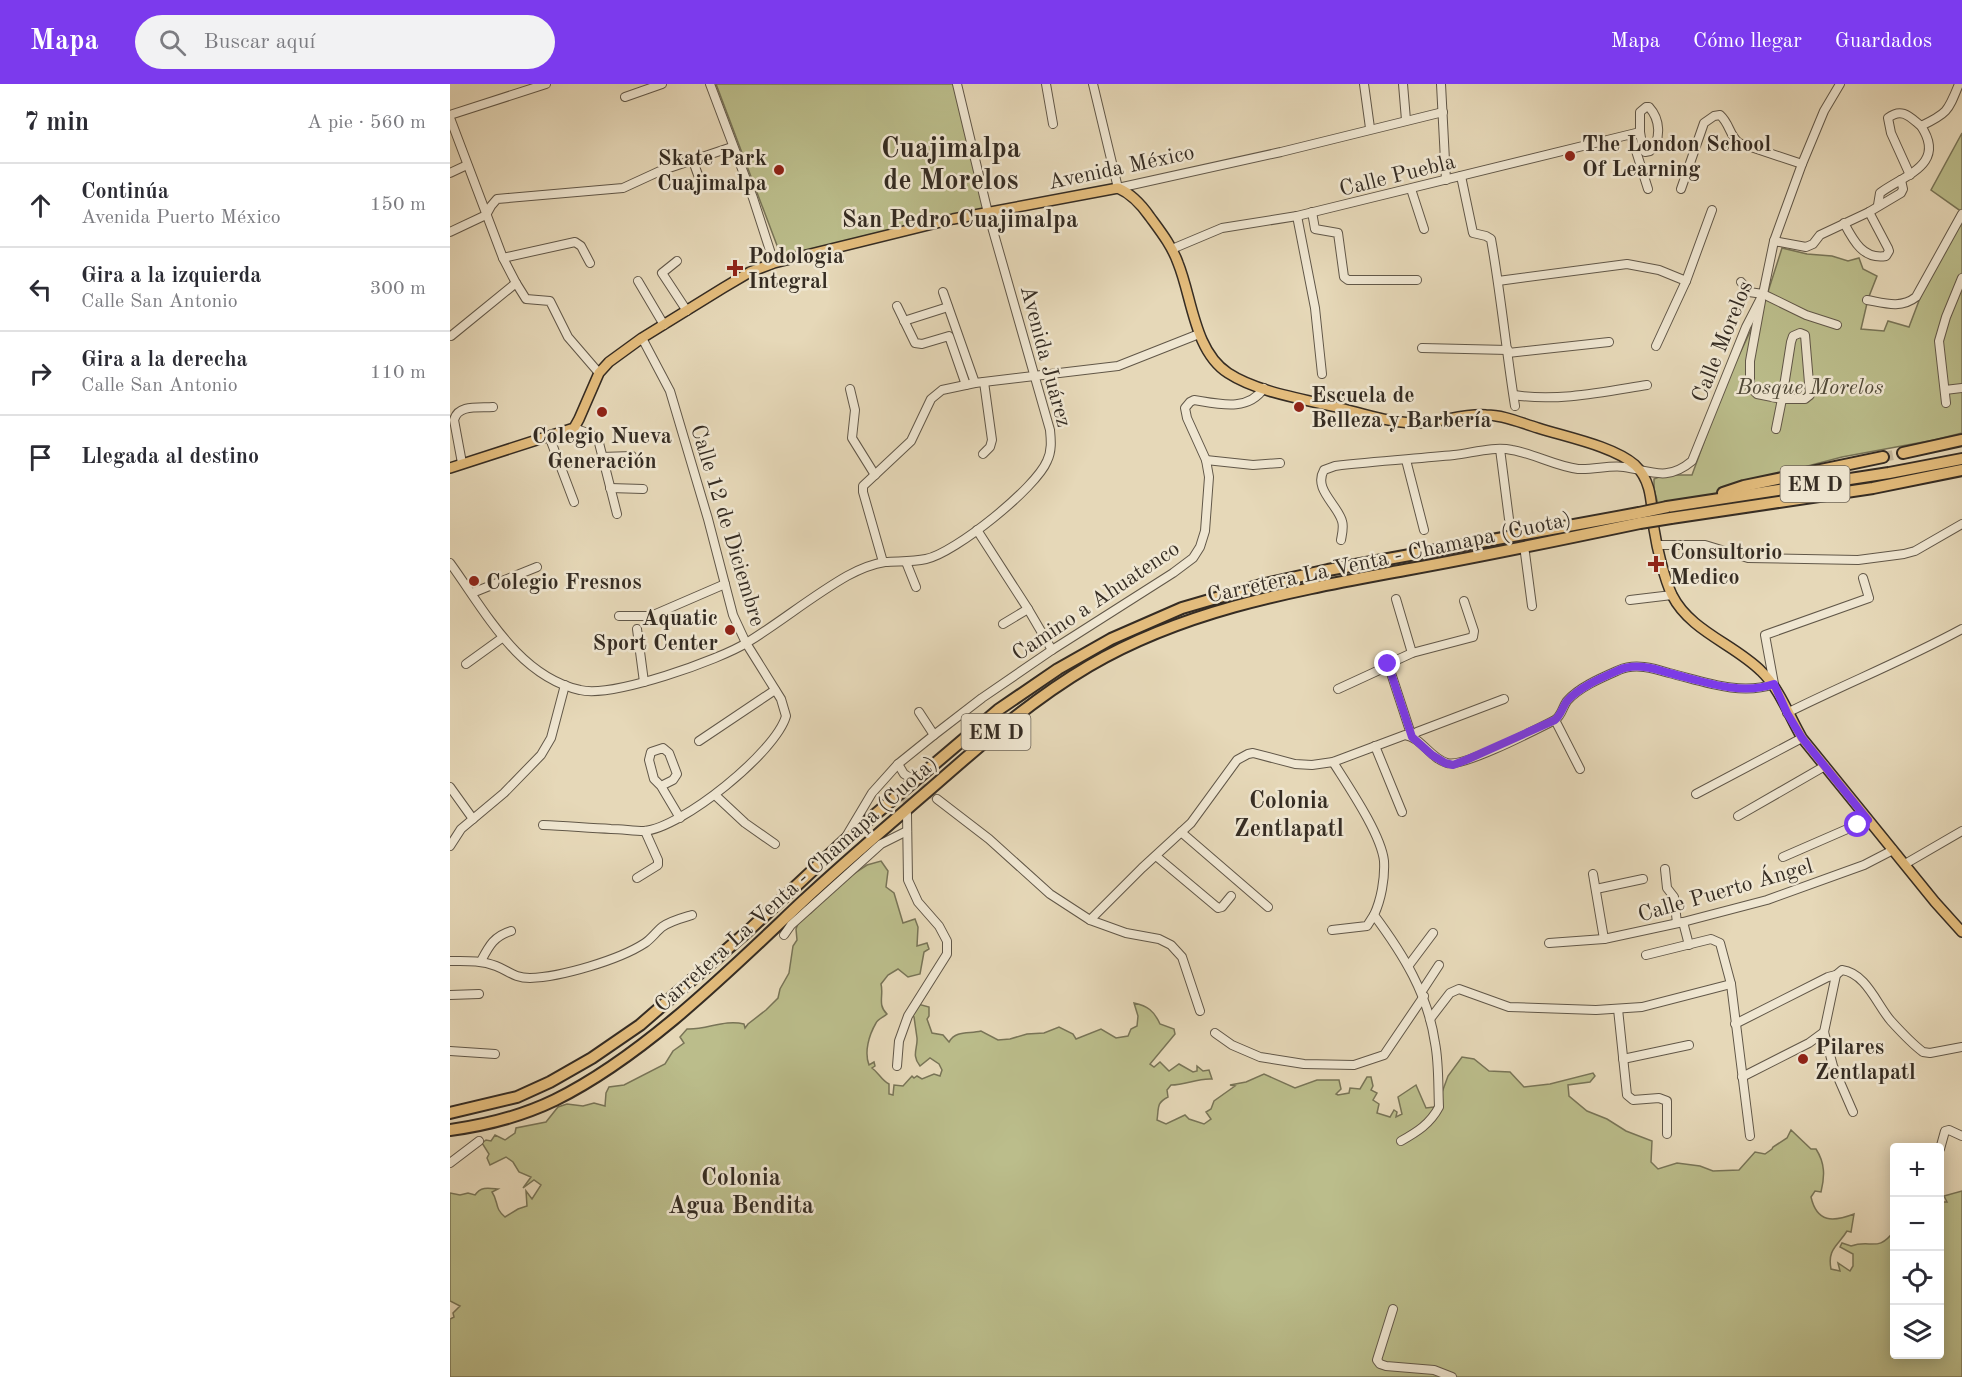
<!DOCTYPE html>
<html lang="es">
<head>
<meta charset="utf-8">
<style>
  :root { --surface:#fff; --page:#f2f2f3; --text:#2b2b33; --muted:#7c7c81; --line:#e1e1e2; --accent:#7c3aed }
  body { margin:0; font-family:"Old Standard TT",serif; background:var(--page); color:var(--text) }
  .controls { position:absolute; right:18px; bottom:18px; display:grid; overflow:hidden; border-radius:6px; box-shadow:0 3px 15px #0003 }
  .controls button { width:54px; height:54px; display:grid; place-items:center; padding:0; border:0; border-bottom:2px solid var(--line); background:var(--surface); color:var(--text); font:30px sans-serif }
  .stop { position:absolute; width:18px; height:18px; margin:-14px; border:4px solid #7c3aed; border-radius:50%; background:#fff }
  .stop.end { background:#7c3aed; border-color:#fff; box-shadow:0 2px 6px #0008 }
  .list { margin:0; padding:0; list-style:none }
  h2 { display:flex; justify-content:space-between; align-items:center; height:78px; margin:0; padding:0 24px; font-size:26px }
  h2 small { font-size:20px; font-weight:400; color:var(--muted) }
  .list li { display:grid; grid-template-columns:39px 1fr auto; gap:18px; align-items:center; box-sizing:border-box; height:84px; padding:0 24px; border-top:2px solid var(--line) }
  .list b { display:block; font-size:22px; white-space:nowrap }
  .list p { margin:0; font-size:20px; white-space:nowrap; color:var(--muted) }
  .list em { font-size:20px; font-style:normal; color:var(--muted) }
  .icon { flex:none; width:33px; height:33px; fill:none; stroke:currentColor; stroke-width:2; stroke-linecap:round; stroke-linejoin:round }
  .map { position:relative; flex:none; width:1512px; height:1293px; overflow:hidden }
  header { display:flex; align-items:center; gap:36px; box-sizing:border-box; height:84px; padding:0 30px; background:var(--accent); color:#fff }
  header strong { font-size:28px }
  nav { display:flex; gap:33px; margin-inline-start:auto; font-size:21px }
  .search { width:420px; height:54px; background:var(--page); display:flex; align-items:center; gap:15px; box-sizing:border-box; padding:0 21px; border-radius:33px; color:var(--muted); font-size:22px }
  main { display:flex }
  aside { flex:1; background:var(--surface) }
  .map>svg:first-child { display:block }
  .green { fill:#bbbd8b; stroke:#787457; stroke-width:1.5 }
  .lines { fill:none; stroke-linecap:round; stroke-linejoin:round }
  .minor-tunnel { stroke:#c3b69a; stroke-width:8; stroke-dasharray:8 4; stroke-linecap:butt }
  .highway-tunnel { stroke:#c3b69a; stroke-width:10; stroke-dasharray:10 5; stroke-linecap:butt }
  .minor-casing { stroke:#615748; stroke-width:10 }
  .major-casing { stroke:#352c23; stroke-width:12 }
  .highway-casing { stroke:#352c23; stroke-width:14 }
  .minor { stroke:#efe6d1; stroke-width:8 }
  .major { stroke:#e3bc7c; stroke-width:9 }
  .highway { stroke:#e3bc7c; stroke-width:10 }
  .highway-bridge-casing { stroke:#352c23; stroke-width:14; stroke-linecap:butt }
  .highway-bridge { stroke:#e3bc7c; stroke-width:10 }
  .route { stroke:#7c3aed; stroke-width:8 }
  .poi-dot { fill:#8f2418; stroke:#efe6d1; stroke-width:2 }
  .labels { text-anchor:middle; stroke-width:5; stroke-linejoin:round; paint-order:stroke }
  .shield { fill:#efe6d1; stroke:#6d6457; stroke-width:1.5 }
  .shield-label { font-size:21px; font-weight:bold; fill:#352c23 }
  .poi-label { font-size:22px; font-weight:bold; fill:#352c23; stroke:#efe6d1; text-anchor:start }
  .street-label { font-size:22px; fill:#352c23; stroke:#efe6d1 }
  .park-label { font-size:22px; font-style:italic; fill:#504938; stroke:#efe6d1 }
  .neighbourhood-label { font-size:24px; font-weight:bold; fill:#352c23; stroke:#efe6d1 }
  .district-label { font-size:28px; font-weight:bold; fill:#352c23; stroke:#efe6d1 }
</style>
</head>
<body>
<header>
<strong>Mapa</strong>
<div class="search"><svg class="icon" aria-label="search" viewBox="0 0 24 24"><circle cx="10" cy="10" r="6"/><path d="M15 15l6 6"/></svg>Buscar aquí</div>
<nav><a>Mapa</a><a>Cómo llegar</a><a>Guardados</a></nav>
</header>
<main>
<aside>
<h2>7 min<small>A pie · 560 m</small></h2>
<ul class="list">
<li><svg class="icon" aria-label="ahead" viewBox="0 0 24 24"><path d="M12 20V5M6 11l6-6 6 6"/></svg><div><b>Continúa</b><p>Avenida Puerto México</p></div><em>150 m</em></li>
<li><svg class="icon" aria-label="left" viewBox="0 0 24 24"><path d="M17 20v-9H6M10 6l-5 5 5 5"/></svg><div><b>Gira a la izquierda</b><p>Calle San Antonio</p></div><em>300 m</em></li>
<li><svg class="icon" aria-label="right" viewBox="0 0 24 24"><path d="M7 20v-9h11M14 6l5 5-5 5"/></svg><div><b>Gira a la derecha</b><p>Calle San Antonio</p></div><em>110 m</em></li>
<li><svg class="icon" aria-label="arrive" viewBox="0 0 24 24"><path d="M6 21V4h12l-3 4 3 4H6"/></svg><div><b>Llegada al destino</b></div></li>
</ul>
</aside>
<div class="map">
<svg width="1512" height="1293" viewBox="0 0 1512 1293">
  <rect width="100%" height="100%" fill="#e6d8b8"/>
  <filter id="stains"><feTurbulence type="fractalNoise" baseFrequency=".00333" numOctaves="4"/><feColorMatrix values="0 0 0 0 .2 0 0 0 0 .09 0 0 0 0 .02 0 0 0 .5 -.17"/></filter>
  <radialGradient id="worn" r=".72"><stop offset=".6" stop-color="#630" stop-opacity="0"/><stop offset="1" stop-color="#630" stop-opacity=".3"/></radialGradient>
  <g class="green">
    <path d="M266,0H506L538,129L331,172Z"/>
    <path d="M1512,49V128L1481,106Z"/>
    <path d="M1512,130V349L1484,356L1392,373L1289,400L1264,411L1208,420L1204,405V395L1214,391H1242L1273,306L1317,211L1332,164L1357,170L1382,172L1398,177L1409,174L1413,185L1427,192L1418,215L1411,245L1434,247L1438,237L1459,243L1481,185Z"/>
    <path d="M431,777L438,787L436,803L444,809L453,839L465,835L468,843L467,862L477,859L479,865L474,868L470,890L458,893L448,885L438,891L431,900C434,911 427,921 437,930C434,933 428,935 426,939C419,951 414,968 419,981L424,978L425,982L422,984C429,989 431,996 439,1000V1010L443,1011L444,1001L453,1002L462,992L464,994L467,992L472,995L484,990L490,992L492,986L489,980L480,974L470,982C461,971 468,964 467,954C466,947 465,940 464,933L460,930L468,920L479,923V932L477,935L482,949L493,951L499,958C506,946 519,950 531,947L548,956L560,955L577,950L594,949L609,943L623,950L626,955L651,945L666,954L678,952L681,945L687,942L688,932L684,919C698,922 704,927 710,940L724,945L725,950L700,980L704,983L710,978L719,987L729,980L743,988L747,987V982L753,987L759,986L762,995C747,994 736,1001 721,1001L717,1006L718,1013C706,1019 709,1024 707,1036L716,1040L735,1031L739,1035L754,1040L761,1035L756,1028L761,1025L764,1017L785,1002L780,1001L796,998L814,990L845,1004L867,996H889L891,1005L886,1010L888,1011L899,1009L900,1004L910,1005L917,993H921L923,1002L921,1006L927,1009L923,1016L929,1020L927,1029L940,1033L944,1026L947,1028L946,1033L952,1030L948,1013L966,1001L976,1024L984,1023L990,1014L998,992L1012,973L1024,975L1039,987L1060,988L1074,1003L1100,1000L1143,989L1145,992L1140,998L1118,1001L1119,1012L1137,1027L1157,1035L1176,1047L1202,1057L1201,1078L1208,1085L1227,1079L1250,1082L1263,1087L1289,1086L1305,1068L1315,1070L1322,1065L1323,1063L1337,1054L1341,1046L1361,1065H1366C1375,1079 1375,1092 1371,1108L1365,1107L1361,1113C1367,1139 1383,1138 1404,1130L1401,1148L1397,1147C1388,1162 1377,1165 1381,1185L1390,1187L1388,1179L1400,1187L1403,1182V1170L1390,1163L1392,1159L1401,1162C1421,1155 1428,1169 1444,1147V1270H1490V1118H1497L1494,1112L1512,1107V1293H0V1235L4,1233L3,1229L10,1222L0,1217V1109L10,1111L18,1109L25,1111C31,1102 39,1104 48,1105L42,1108C49,1118 44,1124 55,1133L68,1125L77,1122L76,1107L82,1115L91,1101L84,1096L73,1104L81,1093L69,1088L63,1078L56,1073L40,1081L37,1074L39,1070L32,1059L36,1056L41,1057L45,1051L55,1056L65,1049L66,1044L96,1038L108,1023L117,1020L133,1022L144,1019L155,1022L156,1009L159,1003L174,1001L215,980L223,967L234,959L230,953L237,945C257,946 274,935 294,940L295,944L298,940L316,926L328,914L330,905L339,889L343,862L347,856L346,845L349,837L361,829L391,798L417,781Z"/>
  </g>
  <g class="lines">
    <g class="minor-tunnel">
      <path d="M462,695L487,715"/>
      <path d="M456,702L457,729"/>
    </g>
    <path class="highway-tunnel" d="M1433,373L1453,369"/>
    <g class="minor-casing">
      <g id="minor">
        <path d="M260,0L303,114L324,179"/>
        <path d="M596,0L603,40"/>
        <path d="M643,0L668,104L831,68L993,28"/>
        <path d="M914,0L920,44"/>
        <path d="M953,0L956,36"/>
        <path d="M991,0L996,96"/>
        <path d="M175,13L212,0"/>
        <path d="M0,31L96,0"/>
        <path d="M0,34L53,174L66,199L76,215L100,217L118,253L149,289"/>
        <path d="M1181,51L1198,105"/>
        <path d="M243,77L252,102"/>
        <path d="M0,89L17,81"/>
        <path d="M1460,91L1441,49L1438,34C1452,23 1460,33 1471,42C1498,29 1498,27 1509,0"/>
        <path d="M1011,92L1023,149L1036,152L1041,155C1051,211 1056,266 1065,322"/>
        <path d="M961,105L974,145"/>
        <path d="M1231,105L1254,39L1264,32L1270,31C1280,40 1279,51 1289,59L1352,80"/>
        <path d="M1428,121L1430,109C1454,91 1497,81 1471,42"/>
        <path d="M862,128L865,145L888,149L894,193L898,196H967"/>
        <path d="M847,132L865,224L872,290"/>
        <path d="M1394,139C1403,156 1413,176 1436,172L1439,167L1438,164L1419,128"/>
        <path d="M0,148L36,131L41,122L47,115L173,104L210,87L282,63"/>
        <path d="M1324,157L1356,163L1363,160L1370,151L1419,128L1451,109L1453,105L1451,96"/>
        <path d="M722,165L772,144L847,132L1190,48V28L1196,23H1199C1210,35 1212,55 1200,67L1195,68L1193,66L1190,48"/>
        <path d="M53,174L125,158L131,162L140,179"/>
        <path d="M227,177L212,189L237,227"/>
        <path d="M188,197L214,241"/>
        <path d="M1048,197L1177,180L1209,186L1236,197"/>
        <path d="M1291,198L1299,208L1313,210L1356,231L1387,241"/>
        <path d="M493,208L525,299"/>
        <path d="M1417,216C1434,219 1451,225 1466,213L1512,130"/>
        <path d="M1311,217L1300,277V303L1307,310L1332,315L1326,345"/>
        <path d="M447,222L465,259L472,260L499,252L516,301"/>
        <path d="M454,237L498,223"/>
        <path d="M1350,249L1355,251L1360,311L1355,315H1332L1341,258L1343,252Z"/>
        <path d="M1,252L66,199"/>
        <path d="M1206,262L1236,197L1262,126"/>
        <path d="M972,264L1058,266"/>
        <path d="M1058,269L1159,258"/>
        <path d="M400,305L405,326L402,354L425,391"/>
        <path d="M1495,306L1512,304"/>
        <path d="M1064,311C1107,318 1153,308 1197,301"/>
        <path d="M1496,319L1489,257L1496,233L1512,194"/>
        <path d="M124,344C133,348 144,349 149,359L167,430"/>
        <path d="M99,352L124,418"/>
        <path d="M1050,365L1059,435"/>
        <path d="M533,370L540,363L542,356L534,298"/>
        <path d="M151,373L182,372"/>
        <path d="M756,376L803,381L830,379"/>
        <path d="M956,376L974,446"/>
        <path d="M12,379L4,336C8,320 29,324 43,323"/>
        <path d="M160,404L193,405"/>
        <path d="M527,446L578,525L602,566"/>
        <path d="M891,456C892,450 894,443 892,437C887,420 863,405 874,386L885,382C925,377 964,375 1004,371C1022,369 1044,362 1062,366C1085,370 1105,382 1128,385C1144,386 1159,381 1174,383C1201,387 1217,398 1242,377L1296,243L1313,210L1324,157L1352,80L1374,27L1390,0"/>
        <path d="M1208,461H1255L1298,474L1408,476L1454,470L1465,467L1512,440"/>
        <path d="M1075,469L1082,522"/>
        <path d="M433,478L413,408V402L461,357L481,315L492,306L525,299L668,282L749,250"/>
        <path d="M456,478L466,503"/>
        <path d="M0,479C35,527 68,592 130,606C162,614 270,576 298,558C332,537 362,512 397,492C408,486 422,480 435,478C448,477 462,478 476,475C505,469 586,404 597,377C602,367 601,356 600,346L538,129L507,0"/>
        <path d="M22,509L87,483"/>
        <path d="M946,515L962,569"/>
        <path d="M1180,516L1222,511"/>
        <path d="M1014,517L1024,547L1023,553L962,569L938,580L962,653L967,648L1054,615"/>
        <path d="M169,532H201L275,500"/>
        <path d="M553,540L578,525"/>
        <path d="M187,545L194,598"/>
        <path d="M16,580L52,554"/>
        <path d="M888,605L938,582"/>
        <path d="M469,628L484,651"/>
        <path d="M1337,629C1395,600 1455,576 1512,545"/>
        <path d="M1105,636L1130,685"/>
        <path d="M249,657L325,606"/>
        <path d="M925,662L952,728"/>
        <path d="M883,678C898,702 931,750 934,777C935,795 931,816 924,831C953,870 978,910 985,959C989,979 988,1002 989,1023C980,1040 967,1048 951,1057"/>
        <path d="M448,680L454,690L461,694"/>
        <path d="M211,702L223,696L227,690L219,669L213,664L201,668L199,676L204,695L211,702L230,734"/>
        <path d="M0,703L23,735"/>
        <path d="M1246,710L1352,654"/>
        <path d="M265,711L295,739L325,760"/>
        <path d="M487,715L539,755L600,810L640,836L676,849L709,855L721,861L732,873L750,927"/>
        <path d="M1288,732L1375,682"/>
        <path d="M93,741C116,742 139,744 161,745C172,745 183,747 194,747C232,744 326,668 336,632L331,615L296,559L283,531L258,435L220,307L192,254"/>
        <path d="M731,748L818,823"/>
        <path d="M397,751L422,709L448,680L484,651L532,614L602,566L723,489L743,474L750,463L755,447L759,393L756,376L737,334L735,324L740,318L744,316C769,320 798,328 814,304"/>
        <path d="M0,762L11,745L54,709L91,671L101,654L115,601"/>
        <path d="M706,772L768,824L772,823L781,812"/>
        <path d="M1333,773L1418,736"/>
        <path d="M1455,780L1512,747"/>
        <path d="M1215,785L1217,804L1224,813L1227,839"/>
        <path d="M1143,790L1154,855L1233,838L1317,816L1414,781L1443,766"/>
        <path d="M187,794L208,781V776L195,747"/>
        <path d="M1146,805L1193,795"/>
        <path d="M640,836L692,784L741,739L787,676L798,670L803,669L845,680L862,681L883,678L955,651C972,654 980,674 997,679C1012,684 1087,645 1105,636C1112,631 1112,624 1117,617C1129,603 1153,593 1169,586C1185,579 1203,584 1219,589C1252,597 1290,612 1324,600L1315,551L1419,514L1413,494"/>
        <path d="M1233,838L1239,861"/>
        <path d="M882,846L917,842L924,831"/>
        <path d="M334,851L341,841L431,760L457,747"/>
        <path d="M1099,859L1154,855"/>
        <path d="M1196,871L1261,855L1270,859L1281,900L1300,1052"/>
        <path d="M0,877C15,877 31,876 46,882C59,887 64,894 80,894C111,893 169,876 195,859C201,855 206,848 212,843C220,837 232,834 242,831"/>
        <path d="M31,877C39,862 44,852 61,847"/>
        <path d="M959,881L983,849"/>
        <path d="M1386,891L1374,948L1383,982L1403,1028"/>
        <path d="M972,907L989,881"/>
        <path d="M0,911L29,910"/>
        <path d="M1168,925L1177,1011L1183,1016L1209,1014L1217,1017V1050"/>
        <path d="M980,935L1000,909L1009,905L1059,923L1146,926L1192,923L1281,900"/>
        <path d="M1285,940L1378,893L1386,891L1392,886C1416,889 1427,921 1441,937C1451,948 1461,959 1473,968L1480,969L1512,963"/>
        <path d="M765,949L782,961L810,973L854,980L904,981L934,971L974,912"/>
        <path d="M0,967L45,970"/>
        <path d="M1173,975L1239,961"/>
        <path d="M447,982L449,957L458,932L497,870V857L489,842L468,818L458,796L457,730"/>
        <path d="M1292,993L1359,959L1374,948"/>
        <path d="M1490,1065L1495,1047L1499,1046L1512,1052"/>
        <path d="M0,1079L29,1057"/>
        <path d="M943,1225L927,1276L930,1280L936,1282L984,1286L1002,1293"/>
      </g>
    </g>
    <g class="major-casing">
      <path id="major" d="M0,384L124,344L129,335L149,289L159,278L192,254L273,204L300,188L324,179L503,135L668,104C682,110 691,120 700,133C711,148 722,162 728,179C742,213 744,267 778,289C807,308 853,315 886,323C911,329 936,338 963,339C988,340 1012,329 1036,331C1054,331 1071,339 1088,344C1116,353 1163,362 1185,381C1203,398 1201,422 1204,445C1207,464 1214,494 1222,511C1240,547 1284,560 1311,587C1330,605 1339,632 1352,654L1485,818L1512,848"/>
    </g>
    <g class="highway-casing">
      <g id="highway">
        <path d="M1453,369L1512,356"/>
        <path d="M1273,409L1294,402L1433,373"/>
        <path d="M1217,423L1439,389L1512,375"/>
        <path d="M1221,434L1423,404L1512,386"/>
        <path d="M0,1029L67,1013L100,998L142,974L190,941L298,847L394,757L548,626L608,585L661,555L732,524L811,501L878,486L1189,429"/>
        <path d="M0,1046C37,1041 72,1032 105,1016C194,972 280,886 352,818C396,777 441,739 486,700C535,657 583,615 639,582C738,524 849,506 960,485C1037,471 1114,455 1190,439"/>
      </g>
    </g>
    <use href="#minor" class="minor"/>
    <use href="#major" class="major"/>
    <use href="#highway" class="highway"/>
    <g class="highway-bridge-casing">
      <g id="highway-bridge">
        <path d="M1189,429L1217,423"/>
        <path d="M1190,439L1221,434"/>
      </g>
    </g>
    <use href="#highway-bridge" class="highway-bridge"/>
  </g>
  <g class="lines">
    <path class="route" d="M938,580L962,653L982,671L995,679L1003,681L1016,676L1105,636C1111,631 1112,624 1117,617C1129,603 1153,593 1169,586C1185,579 1203,584 1219,589C1252,597 1290,612 1324,600L1337,629L1352,654L1418,736L1408,741"/>
  </g>
  <g class="poi-dot">
    <circle cx="1120" cy="72" r="6"/>
    <circle cx="329" cy="86" r="6"/>
    <path d="M282 175h6v6h6v6h-6v6h-6v-6h-6v-6h6z"/>
    <circle cx="849" cy="323" r="6"/>
    <circle cx="152" cy="328" r="6"/>
    <path d="M1203 471h6v6h6v6h-6v6h-6v-6h-6v-6h6z"/>
    <circle cx="24" cy="497" r="6"/>
    <circle cx="280" cy="546" r="6"/>
    <circle cx="1353" cy="975" r="6"/>
  </g>
  <g class="labels">
    <g class="shield">
      <rect x="1330.5" y="382" width="69" height="36" rx="4.5"/>
      <rect x="511.5" y="630" width="69" height="36" rx="4.5"/>
    </g>
    <g class="shield-label">
      <text x="1365" y="407">EM D</text>
      <text x="546" y="655">EM D</text>
    </g>
    <g class="poi-label">
      <text x="1132" y="67">The London School<tspan x="1132" dy="25">Of Learning</tspan></text>
      <text x="317" y="81" text-anchor="end">Skate Park<tspan x="317" dy="25">Cuajimalpa</tspan></text>
      <text x="298" y="179">Podologia<tspan x="298" dy="25">Integral</tspan></text>
      <text x="861" y="318">Escuela de<tspan x="861" dy="25">Belleza y Barbería</tspan></text>
      <text x="152" y="359" text-anchor="middle">Colegio Nueva<tspan x="152" dy="25">Generación</tspan></text>
      <text x="1220" y="475">Consultorio<tspan x="1220" dy="25">Medico</tspan></text>
      <text x="36" y="505">Colegio Fresnos</text>
      <text x="268" y="541" text-anchor="end">Aquatic<tspan x="268" dy="25">Sport Center</tspan></text>
      <text x="1365" y="970">Pilares<tspan x="1365" dy="25">Zentlapatl</tspan></text>
    </g>
    <g class="street-label">
      <text transform="translate(671 82) rotate(-12)" y="8">Avenida México</text>
      <text transform="translate(947 90) rotate(-14)" y="8">Calle Puebla</text>
      <text transform="translate(1271 257) rotate(-68)" y="8">Calle Morelos</text>
      <text transform="translate(597 272) rotate(75)" y="8">Avenida Juárez</text>
      <text transform="translate(279 441) rotate(73)" y="8">Calle 12 de Diciembre</text>
      <text transform="translate(939 472) rotate(-12)" y="8">Carretera La Venta - Chamapa (Cuota)</text>
      <text transform="translate(645 516) rotate(-34)" y="8">Camino a Ahuatenco</text>
      <text transform="translate(345 799) rotate(-42)" y="8">Carretera La Venta - Chamapa (Cuota)</text>
      <text transform="translate(1275 805) rotate(-16)" y="8">Calle Puerto Ángel</text>
    </g>
    <g class="park-label">
      <text x="1360" y="310">Bosque Morelos</text>
    </g>
    <g class="neighbourhood-label">
      <text x="510" y="143">San Pedro Cuajimalpa</text>
      <text x="839" y="724">Colonia<tspan x="839" dy="28">Zentlapatl</tspan></text>
      <text x="291" y="1101">Colonia<tspan x="291" dy="28">Agua Bendita</tspan></text>
    </g>
    <g class="district-label">
      <text x="501" y="73">Cuajimalpa<tspan x="501" dy="32">de Morelos</tspan></text>
    </g>
  </g>
  <rect width="100%" height="100%" filter="url(#stains)"/>
  <rect width="100%" height="100%" fill="url(#worn)"/>
</svg>
<div class="controls">
<button>+</button>
<button>−</button>
<button><svg class="icon" aria-label="locate" viewBox="0 0 24 24"><circle cx="12" cy="12" r="6"/><path d="M12 2v4M12 18v4M2 12h4M18 12h4"/></svg></button>
<button><svg class="icon" aria-label="layers" viewBox="0 0 24 24"><path d="M12 4l9 5-9 5-9-5zM3 14l9 5 9-5"/></svg></button>
</div>
<div class="stop" style="left:1408px;top:741px"></div>
<div class="stop end" style="left:938px;top:580px"></div>
</div>
</main>
</body>
</html>
